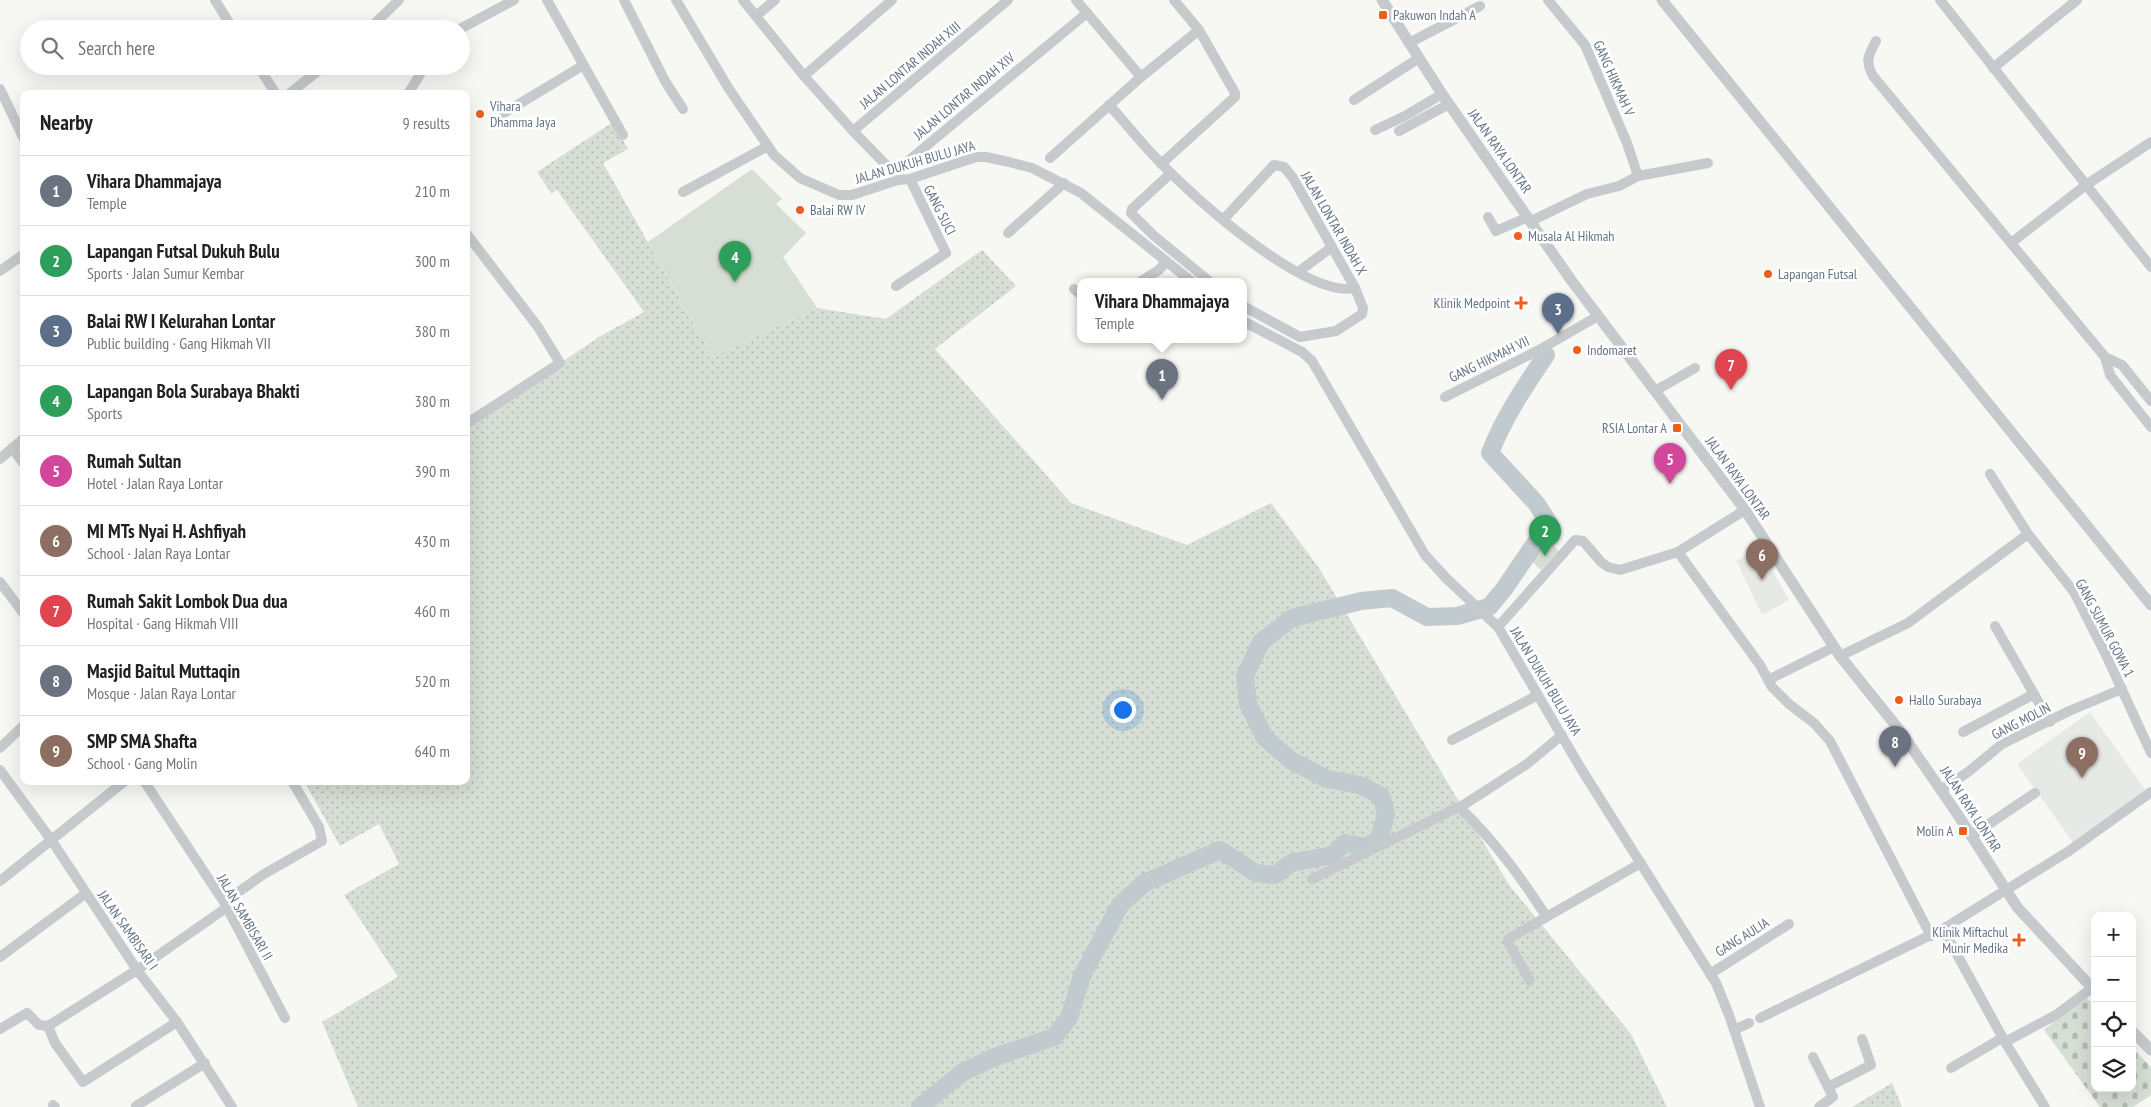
<!DOCTYPE html>
<html lang="en">
<head>
<meta charset="utf-8">
<style>
  :root { --surface:#fff; --page:#f6f6f6; --text:#202124; --muted:#757577; --line:#e0e0e0; --accent:#db2777 }
  body { margin:0; font-family:"PT Sans Narrow",sans-serif; background:var(--page); color:var(--text) }
  .controls { position:absolute; right:15px; bottom:15px; display:grid; overflow:hidden; border-radius:10px; box-shadow:0 5px 20px #0002 }
  .controls button { width:45px; height:45px; display:grid; place-items:center; padding:0; border:0; border-bottom:1px solid var(--line); background:var(--surface); color:var(--text); font:25px sans-serif }
  .you { position:absolute; left:1122px; top:709px; width:18px; height:18px; margin:-12px; border:4px solid #fff; border-radius:50%; background:#1a73e8; box-shadow:0 0 0 8px #1a73e833 }
  .badge { display:grid; place-items:center; width:32px; height:32px; border-radius:50%; background:var(--accent); color:#fff; font-size:16px; font-weight:700 }
  .pin { position:absolute; translate:-50% -41px; filter:drop-shadow(0 1px 2px #0008) }
  .pin::after { content:''; position:absolute; top:26px; width:18px; height:15px; background:inherit; clip-path:polygon(0 0,100% 0,50% 100%) }
  .popup { position:absolute; left:1077px; top:278px; width:170px; height:65px; box-sizing:border-box; display:grid; place-content:center; border-radius:10px; background:var(--surface); filter:drop-shadow(0 1px 4px #0005); font-size:16px; white-space:nowrap; color:var(--muted) }
  .popup b { font-size:19px; color:var(--text) }
  .popup::after { content:''; position:absolute; left:50%; top:100%; margin-left:-10px; border:10px solid transparent; border-top-color:var(--surface) }
  .list { margin:0; padding:0; list-style:none }
  h2 { display:flex; justify-content:space-between; align-items:center; height:65px; margin:0; padding:0 20px; font-size:21px }
  h2 small { font-size:16px; font-weight:400; color:var(--muted) }
  .list li { display:grid; grid-template-columns:32px 1fr auto; gap:15px; align-items:center; box-sizing:border-box; height:70px; padding:0 20px; border-top:1px solid var(--line) }
  .list b { display:block; font-size:19px; white-space:nowrap }
  .list p { margin:0; font-size:16px; white-space:nowrap; color:var(--muted) }
  .list em { font-size:16px; font-style:normal; color:var(--muted) }
  .icon { flex:none; width:28px; height:28px; fill:none; stroke:currentColor; stroke-width:2; stroke-linecap:round; stroke-linejoin:round }
  .map { position:relative; flex:none; width:2151px; height:1107px; overflow:hidden }
  .search { position:absolute; background:var(--surface); box-shadow:0 5px 20px #0002; left:20px; top:20px; width:450px; height:55px; display:flex; align-items:center; gap:12px; box-sizing:border-box; padding:0 18px; border-radius:28px; color:var(--muted); font-size:19px }
  .panel { position:absolute; background:var(--surface); box-shadow:0 5px 20px #0002; left:20px; top:90px; width:450px; height:695px; border-radius:10px }
  .map>svg:first-child { display:block }
  .built { fill:#e7e9e7 }
  .grass { fill:url(#grass-dots) }
  .cemetery { fill:url(#cemetery-stones) }
  .garden { fill:#d7dfd4 }
  .lines { fill:none; stroke-linecap:round; stroke-linejoin:round }
  .river { stroke:#c0cacf; stroke-width:18 }
  .minor { stroke:#c6cacd; stroke-width:10 }
  .tertiary { stroke:#c6cacd; stroke-width:11 }
  .poi-dot { fill:#ec5f1f; stroke:#fff; stroke-width:2 }
  .labels { text-anchor:middle; stroke-width:5; stroke-linejoin:round; paint-order:stroke }
  .poi-label { font-size:14px; fill:#647486; stroke:#fff; text-anchor:start }
  .street-label { font-size:14px; fill:#647486; stroke:#fff }
</style>
</head>
<body>
<div class="map">
<svg width="2151" height="1107" viewBox="0 0 2151 1107">
  <defs>
    <pattern id="grass-dots" width="8" height="8" patternUnits="userSpaceOnUse" patternTransform="scale(1.25)"><rect width="8" height="8" fill="#d7dfd4"/><path d="M2 2h.1M6 6h.1" fill="none" stroke="#b2b9b2" stroke-width="1.8" stroke-linecap="round"/></pattern>
    <pattern id="cemetery-stones" width="16" height="16" patternUnits="userSpaceOnUse" patternTransform="scale(1.25)"><rect width="16" height="16" fill="#d7dfd4"/><path d="M2 7V4a2 2 0 0 1 4 0v3zM10 15v-3a2 2 0 0 1 4 0v3z" fill="#b2b9b2"/></pattern>
  </defs>
  <rect width="100%" height="100%" fill="#f7f7f4"/>
  <g class="built">
    <path d="M1761,550L1789,600L1762,615L1736,560Z"/>
    <path d="M2090,712L2147,792L2074,844L2017,764Z"/>
  </g>
  <g class="grass">
    <path d="M613,122L628,149L603,163L713,357L817,308L886,319L982,250L1016,286L935,349L1071,503L1187,545L1271,503L1319,568L1509,885L1631,1034L1667,1107H358L322,1022L398,977L344,895L399,864L379,824L340,846L304,781H466V427L599,337L644,312L557,190L551,193L537,172Z"/>
    <path d="M1892,1083L1902,1107H1852Z"/>
  </g>
  <path class="cemetery" d="M2086,997L2095,1007V1088H2132V1047L2151,1067V1095L2133,1107H2100L2044,1030Z"/>
  <g class="garden">
    <path d="M752,169L782,199L776,204L806,233L783,257L817,308L713,357L648,242Z"/>
    <path d="M1549,541L1559,551L1541,570L1530,560Z"/>
  </g>
  <g class="lines">
    <path class="river" d="M920,1107L963,1072L995,1057L1054,1037L1069,1018L1082,976L1120,905L1144,883L1220,850L1256,873L1275,875L1291,863L1332,855L1345,843L1367,847L1379,839L1386,814L1381,796L1360,785L1327,779L1292,761L1265,738L1248,704L1245,676L1261,642L1292,618L1361,601L1392,598L1427,617L1457,616L1489,607L1504,589L1549,523L1536,503L1490,453C1504,417 1525,386 1546,355"/>
    <g class="minor">
      <path d="M215,0L233,29"/>
      <path d="M547,0L623,135"/>
      <path d="M624,0L665,81L683,109"/>
      <path d="M676,0L729,89L774,155L800,178L839,195H852L898,180L910,179L976,157H986L1009,162L1032,168L1081,193L1191,281"/>
      <path d="M743,0L804,76L853,131L888,167L892,168L902,166L1087,13"/>
      <path d="M1076,0L1141,77"/>
      <path d="M1548,0L1585,45L1627,143L1638,176"/>
      <path d="M1940,0L2151,267"/>
      <path d="M756,16L775,0"/>
      <path d="M369,29L399,0"/>
      <path d="M460,29L514,0"/>
      <path d="M1876,41C1868,56 1865,61 1873,76L2105,357L2122,365L2151,401"/>
      <path d="M1409,43L1480,6"/>
      <path d="M258,66L276,94"/>
      <path d="M1993,68L2077,0"/>
      <path d="M804,76L892,0"/>
      <path d="M0,89L24,139"/>
      <path d="M289,94L324,66"/>
      <path d="M408,94L425,66"/>
      <path d="M1354,100L1419,58"/>
      <path d="M1109,105C1127,124 1143,146 1162,164C1195,199 1307,299 1355,288"/>
      <path d="M504,113L582,66"/>
      <path d="M1375,130L1405,116L1442,94"/>
      <path d="M853,131L1008,0"/>
      <path d="M1399,131L1449,104"/>
      <path d="M1050,158L1141,77L1199,30"/>
      <path d="M1161,164L1235,97V93L1199,30L1174,0"/>
      <path d="M1171,173L1132,209L1131,213L1153,235L1209,281"/>
      <path d="M683,192L768,146"/>
      <path d="M1488,217L1496,231L1528,217"/>
      <path d="M1223,220L1274,165L1284,167L1293,178L1355,288L1363,308L1362,314L1336,331L1300,337L1243,306"/>
      <path d="M1531,221L1587,194L1619,186L1638,176L1708,163"/>
      <path d="M466,233L538,327L560,363L466,424"/>
      <path d="M1008,233L1064,183"/>
      <path d="M2011,243L2086,185L2151,142"/>
      <path d="M0,271L24,254"/>
      <path d="M1298,272L1332,247"/>
      <path d="M1141,281L1159,270L1166,261"/>
      <path d="M896,286L946,253L910,179"/>
      <path d="M1074,289L1081,295"/>
      <path d="M1243,321L1302,352L1312,361L1425,555L1447,579L1498,627L1580,767L1716,983L1729,1015L1760,1107"/>
      <path d="M2105,357L2110,375L2151,427"/>
      <path d="M1655,391L1695,368"/>
      <path d="M1445,397L1539,350L1598,316"/>
      <path d="M12,448L24,464"/>
      <path d="M0,459L24,438"/>
      <path d="M1990,474L2028,534L2074,592L2106,655L2151,753"/>
      <path d="M1678,552L1760,665L1772,687L1789,704L1814,723L1830,741L1931,936"/>
      <path d="M0,582L24,614"/>
      <path d="M1995,626L2050,722"/>
      <path d="M1498,627L1575,540L1583,541L1601,562L1608,567L1620,570L1678,552L1745,510"/>
      <path d="M1840,656L1908,623L2028,534"/>
      <path d="M1768,680L1834,647"/>
      <path d="M1963,732L2034,694"/>
      <path d="M1452,740L1538,695"/>
      <path d="M0,748L24,725"/>
      <path d="M0,770L52,841L137,970L177,1022L232,1107"/>
      <path d="M144,781L224,902L285,1018"/>
      <path d="M1941,790L1968,772L2002,744L2069,711L2122,689"/>
      <path d="M1459,807C1494,840 1520,876 1546,916"/>
      <path d="M1971,836L2035,793"/>
      <path d="M1312,879L1465,804L1527,764L1562,735"/>
      <path d="M0,881L125,781"/>
      <path d="M224,902L264,874L322,841L319,827L292,781"/>
      <path d="M1943,929L2005,1042L2045,1107"/>
      <path d="M0,957L85,894"/>
      <path d="M1710,974L1789,924"/>
      <path d="M1530,981L1508,942V939L1641,863"/>
      <path d="M1760,1018L1943,929L2069,851L2151,792"/>
      <path d="M48,1026L55,1043L83,1082L177,1022"/>
      <path d="M0,1029L27,1013L39,1025L48,1026L137,970L226,908"/>
      <path d="M1734,1030L1749,1023"/>
      <path d="M2005,1042L2056,1015L2092,988"/>
      <path d="M1813,1057L1833,1097L1819,1107"/>
      <path d="M1951,1068L2002,1038"/>
      <path d="M1828,1087L1871,1065L1862,1039"/>
      <path d="M53,1105L55,1107"/>
      <path d="M136,1106L205,1063"/>
    </g>
    <g class="tertiary">
      <path d="M1382,0L1442,94L1571,280L1745,510L1840,656L1901,732L1958,815L2017,907L2095,991"/>
      <path d="M1662,0L2151,605"/>
      <path d="M2132,1031L2151,1050"/>
    </g>
  </g>
  <g class="poi-dot">
    <rect x="1378" y="10" width="10" height="10" rx="2.5"/>
    <circle cx="480" cy="114" r="5"/>
    <circle cx="800" cy="210" r="5"/>
    <circle cx="1518" cy="236" r="5"/>
    <circle cx="1768" cy="274" r="5"/>
    <path d="M1518.5 295.5h5v5h5v5h-5v5h-5v-5h-5v-5h5z"/>
    <circle cx="1577" cy="350" r="5"/>
    <rect x="1672" y="423" width="10" height="10" rx="2.5"/>
    <circle cx="1899" cy="700" r="5"/>
    <rect x="1958" y="826" width="10" height="10" rx="2.5"/>
    <path d="M2016.5 932.5h5v5h5v5h-5v5h-5v-5h-5v-5h5z"/>
  </g>
  <g class="labels">
    <g class="poi-label">
      <text x="1393" y="20">Pakuwon Indah A</text>
      <text x="490" y="111">Vihara<tspan x="490" dy="16">Dhamma Jaya</tspan></text>
      <text x="810" y="215">Balai RW IV</text>
      <text x="1528" y="241">Musala Al Hikmah</text>
      <text x="1778" y="279">Lapangan Futsal</text>
      <text x="1510" y="308" text-anchor="end">Klinik Medpoint</text>
      <text x="1587" y="355">Indomaret</text>
      <text x="1667" y="433" text-anchor="end">RSIA Lontar A</text>
      <text x="1909" y="705">Hallo Surabaya</text>
      <text x="1953" y="836" text-anchor="end">Molin A</text>
      <text x="2008" y="937" text-anchor="end">Klinik Miftachul<tspan x="2008" dy="16">Munir Medika</tspan></text>
    </g>
    <g class="street-label">
      <text transform="translate(910 65) rotate(-40)" y="5">JALAN LONTAR INDAH XIII</text>
      <text transform="translate(1614 78) rotate(66)" y="5">GANG HIKMAH V</text>
      <text transform="translate(964 96) rotate(-40)" y="5">JALAN LONTAR INDAH XIV</text>
      <text transform="translate(1500 151) rotate(55)" y="5">JALAN RAYA LONTAR</text>
      <text transform="translate(915 162) rotate(-16)" y="5">JALAN DUKUH BULU JAYA</text>
      <text transform="translate(940 210) rotate(63)" y="5">GANG SUCI</text>
      <text transform="translate(1334 223) rotate(60)" y="5">JALAN LONTAR INDAH X</text>
      <text transform="translate(1489 359) rotate(-26)" y="5">GANG HIKMAH VII</text>
      <text transform="translate(1738 478) rotate(54)" y="5">JALAN RAYA LONTAR</text>
      <text transform="translate(2105 628) rotate(62)" y="5">GANG SUMUR GOWA 1</text>
      <text transform="translate(1546 681) rotate(59)" y="5">JALAN DUKUH BULU JAYA</text>
      <text transform="translate(2021 721) rotate(-27)" y="5">GANG MOLIN</text>
      <text transform="translate(1971 809) rotate(57)" y="5">JALAN RAYA LONTAR</text>
      <text transform="translate(245 917) rotate(60)" y="5">JALAN SAMBISARI II</text>
      <text transform="translate(128 930) rotate(55)" y="5">JALAN SAMBISARI I</text>
      <text transform="translate(1742 937) rotate(-32)" y="5">GANG AULIA</text>
    </g>
  </g>
</svg>
<div class="controls">
<button>+</button>
<button>−</button>
<button><svg class="icon" aria-label="locate" viewBox="0 0 24 24"><circle cx="12" cy="12" r="6"/><path d="M12 2v4M12 18v4M2 12h4M18 12h4"/></svg></button>
<button><svg class="icon" aria-label="layers" viewBox="0 0 24 24"><path d="M12 4l9 5-9 5-9-5zM3 14l9 5 9-5"/></svg></button>
</div>
<div class="you"></div>
<div class="pin badge" style="left:1162px;top:400px;background:#6b7280">1</div>
<div class="popup"><b>Vihara Dhammajaya</b>Temple</div>
<div class="pin badge" style="left:1545px;top:556px;background:#2e9e5b">2</div>
<div class="pin badge" style="left:1558px;top:334px;background:#5c6f8a">3</div>
<div class="pin badge" style="left:735px;top:282px;background:#2e9e5b">4</div>
<div class="pin badge" style="left:1670px;top:484px;background:#d1479c">5</div>
<div class="pin badge" style="left:1762px;top:580px;background:#8d6e63">6</div>
<div class="pin badge" style="left:1731px;top:390px;background:#e0444e">7</div>
<div class="pin badge" style="left:1895px;top:767px;background:#6b7280">8</div>
<div class="pin badge" style="left:2082px;top:778px;background:#8d6e63">9</div>
<div class="search"><svg class="icon" aria-label="search" viewBox="0 0 24 24"><circle cx="10" cy="10" r="6"/><path d="M15 15l6 6"/></svg>Search here</div>
<section class="panel">
<h2>Nearby<small>9 results</small></h2>
<ul class="list">
<li><span class="badge" style="background:#6b7280">1</span><div><b>Vihara Dhammajaya</b><p>Temple</p></div><em>210 m</em></li>
<li><span class="badge" style="background:#2e9e5b">2</span><div><b>Lapangan Futsal Dukuh Bulu</b><p>Sports · Jalan Sumur Kembar</p></div><em>300 m</em></li>
<li><span class="badge" style="background:#5c6f8a">3</span><div><b>Balai RW I Kelurahan Lontar</b><p>Public building · Gang Hikmah VII</p></div><em>380 m</em></li>
<li><span class="badge" style="background:#2e9e5b">4</span><div><b>Lapangan Bola Surabaya Bhakti</b><p>Sports</p></div><em>380 m</em></li>
<li><span class="badge" style="background:#d1479c">5</span><div><b>Rumah Sultan</b><p>Hotel · Jalan Raya Lontar</p></div><em>390 m</em></li>
<li><span class="badge" style="background:#8d6e63">6</span><div><b>MI MTs Nyai H. Ashfiyah</b><p>School · Jalan Raya Lontar</p></div><em>430 m</em></li>
<li><span class="badge" style="background:#e0444e">7</span><div><b>Rumah Sakit Lombok Dua dua</b><p>Hospital · Gang Hikmah VIII</p></div><em>460 m</em></li>
<li><span class="badge" style="background:#6b7280">8</span><div><b>Masjid Baitul Muttaqin</b><p>Mosque · Jalan Raya Lontar</p></div><em>520 m</em></li>
<li><span class="badge" style="background:#8d6e63">9</span><div><b>SMP SMA Shafta</b><p>School · Gang Molin</p></div><em>640 m</em></li>
</ul>
</section>
</div>
</body>
</html>
